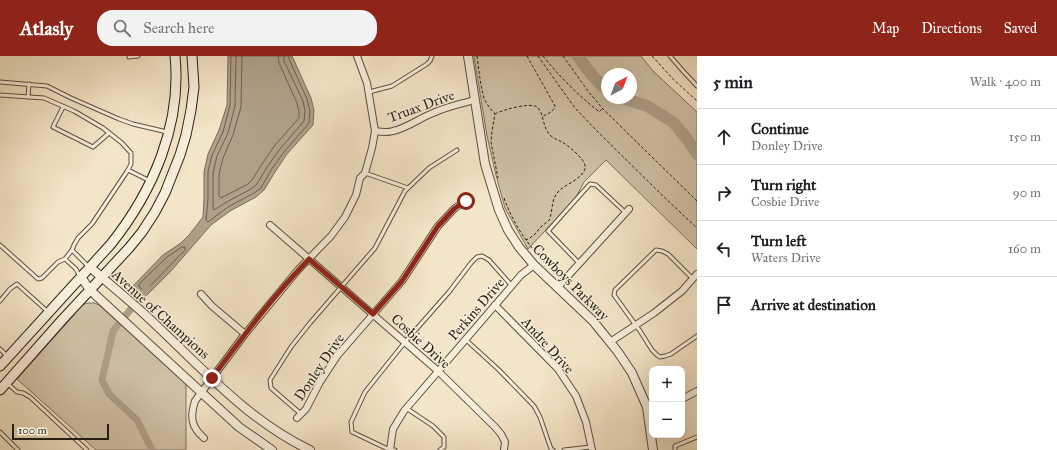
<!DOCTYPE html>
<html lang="en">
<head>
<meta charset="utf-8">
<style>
  :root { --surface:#fff; --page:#f2f2f2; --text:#202124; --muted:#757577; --line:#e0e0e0; --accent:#8f2418 }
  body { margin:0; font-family:"IM FELL Great Primer",serif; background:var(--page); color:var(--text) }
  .controls { position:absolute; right:12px; bottom:12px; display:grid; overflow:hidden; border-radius:8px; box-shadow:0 4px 16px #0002 }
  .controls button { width:36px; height:36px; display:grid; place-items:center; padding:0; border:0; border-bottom:1px solid var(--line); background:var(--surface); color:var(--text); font:20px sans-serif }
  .compass { position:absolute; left:601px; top:12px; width:36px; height:36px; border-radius:50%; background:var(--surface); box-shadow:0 4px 16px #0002; rotate:42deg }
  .scale { position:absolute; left:12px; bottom:10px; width:97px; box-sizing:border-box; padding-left:4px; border:2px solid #281e12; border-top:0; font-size:11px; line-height:14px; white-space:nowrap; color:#281e12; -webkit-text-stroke:3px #f7eedb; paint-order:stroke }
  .stop { position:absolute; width:12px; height:12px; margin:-9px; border:3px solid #8f2418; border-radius:50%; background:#fff }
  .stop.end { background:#8f2418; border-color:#fff; box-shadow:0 1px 4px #0008 }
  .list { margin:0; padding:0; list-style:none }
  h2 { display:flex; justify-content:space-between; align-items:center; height:52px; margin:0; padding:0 16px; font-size:17px }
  h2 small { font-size:13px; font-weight:400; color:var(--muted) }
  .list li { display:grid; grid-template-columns:26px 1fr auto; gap:12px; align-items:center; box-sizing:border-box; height:56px; padding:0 16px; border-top:1px solid var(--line) }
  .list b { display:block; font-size:15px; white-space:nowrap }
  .list p { margin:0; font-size:13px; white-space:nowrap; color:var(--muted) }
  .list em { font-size:13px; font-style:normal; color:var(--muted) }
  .icon { flex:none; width:22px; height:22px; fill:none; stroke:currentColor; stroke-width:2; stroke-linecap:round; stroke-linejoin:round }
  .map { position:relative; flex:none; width:697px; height:394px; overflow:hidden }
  header { display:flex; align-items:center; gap:24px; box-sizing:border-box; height:56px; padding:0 20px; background:var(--accent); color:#fff }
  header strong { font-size:19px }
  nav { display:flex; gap:22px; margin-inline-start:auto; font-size:14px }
  .search { width:280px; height:36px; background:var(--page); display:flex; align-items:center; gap:10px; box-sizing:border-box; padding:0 14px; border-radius:16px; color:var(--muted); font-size:15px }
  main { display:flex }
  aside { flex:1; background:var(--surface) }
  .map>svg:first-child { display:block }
  .green { fill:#d0c3a8; stroke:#7c705d; fill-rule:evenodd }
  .water { fill:#aea189; stroke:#786d59 }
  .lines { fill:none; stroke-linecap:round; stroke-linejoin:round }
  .shore { stroke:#6b604e; stroke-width:1 }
  .canal { stroke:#aea189; stroke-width:7 }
  .river { stroke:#aea189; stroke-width:12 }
  .service-casing { stroke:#5b503f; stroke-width:5 }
  .minor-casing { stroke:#5b503f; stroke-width:8 }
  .tertiary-casing { stroke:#5b503f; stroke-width:10 }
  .secondary-casing { stroke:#281e12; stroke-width:11 }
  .path { stroke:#281e12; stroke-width:1; stroke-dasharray:3 2; stroke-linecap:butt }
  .service { stroke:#f7eedb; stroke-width:3 }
  .minor { stroke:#f7eedb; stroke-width:6 }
  .tertiary { stroke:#f7eedb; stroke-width:8 }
  .secondary { stroke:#f7eedb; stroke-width:9 }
  .route { stroke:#8f2418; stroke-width:5 }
  .labels { text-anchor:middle; stroke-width:3; stroke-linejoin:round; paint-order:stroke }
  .street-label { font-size:14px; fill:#281e12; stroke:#f7eedb }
</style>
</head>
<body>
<header>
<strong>Atlasly</strong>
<div class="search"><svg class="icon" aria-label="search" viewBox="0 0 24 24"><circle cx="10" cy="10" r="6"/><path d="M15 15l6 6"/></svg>Search here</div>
<nav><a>Map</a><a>Directions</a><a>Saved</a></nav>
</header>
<main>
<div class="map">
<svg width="697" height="394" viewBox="0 0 697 394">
  <rect width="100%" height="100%" fill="#f3e5c7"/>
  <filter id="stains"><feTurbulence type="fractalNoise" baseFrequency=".005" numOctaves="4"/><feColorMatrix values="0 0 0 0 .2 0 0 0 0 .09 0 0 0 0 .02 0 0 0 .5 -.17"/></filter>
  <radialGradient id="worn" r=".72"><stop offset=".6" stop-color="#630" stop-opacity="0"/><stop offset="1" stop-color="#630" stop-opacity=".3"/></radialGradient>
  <g class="green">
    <path d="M474,0H641L653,15L697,56V193L606,104L584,126L575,143L528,193L505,152L496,119L487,80ZM607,18H631V42H607Z"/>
    <path d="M89,247H94L99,249L186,328V394H96L17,323L74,259C77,252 81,248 89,247Z"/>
  </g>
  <path class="water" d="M228,0H292L311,42L314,54L313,69L287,98L275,116L264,134L256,141L230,155L211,169L171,215L145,241L133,230L163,199L181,187L189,179L203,161L204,143V116L208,98L219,74L227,49Z"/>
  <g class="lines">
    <g class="shore">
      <path d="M231,0L230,49L223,76L212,99L208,116V143L206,164L208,166L228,151L254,137L261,132L271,114L284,96L309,67L310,55L307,43L289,3V0"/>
      <path d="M236,0L235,50L228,77L217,100L213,117V152L214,154L225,147L251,133L257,128L267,111L280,93L304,65L305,55L303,45L284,5V0"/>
      <path d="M242,0L241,51L233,79L223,102L219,118V140L221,142L248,128L252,124L262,108L275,89L299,62V56L297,47L279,7L278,0"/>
      <path d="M182,191H185V194L146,234L144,235L139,231V229L141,226L166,202Z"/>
    </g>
    <path class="canal" d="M148,232L113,275L102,324L109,338L137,364L152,394"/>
    <g class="river">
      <path d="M578,0C587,14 594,23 607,34"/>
      <path d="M622,42L647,50L673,66L687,83L697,98"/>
    </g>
    <g class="service-casing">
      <g id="service">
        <path d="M129,0V1L138,0"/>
        <path d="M670,0L683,15L697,30"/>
        <path d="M0,26L47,30L71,42L119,63L133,68L167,76"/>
        <path d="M369,36L392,30L427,8L430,5L432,0"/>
        <path d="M0,39L44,42L74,55L103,72L122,87L131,97V108L128,114L92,168L78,182L74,189L72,194L65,203L58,206L42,222L38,223L0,189"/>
        <path d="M28,41L29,28"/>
        <path d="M63,51L53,71L93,91L109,77"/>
        <path d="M128,114L150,125"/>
        <path d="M365,117L408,132"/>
        <path d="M72,194L89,211"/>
        <path d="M65,203L76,213L79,219"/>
        <path d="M579,207L548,175L590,128L596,129L626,157"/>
        <path d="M693,223L668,198L662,195L656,194L615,234L614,239L640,275L652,294L657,299L660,301L665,300L671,298L697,280"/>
        <path d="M0,245L10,233L17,228L47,255"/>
        <path d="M465,283L499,314L534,350L540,361L551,393L553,394"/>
        <path d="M0,293L7,300"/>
        <path d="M8,328L17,336L23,337L30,341L87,394"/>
        <path d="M406,352L433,370L444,381V391L440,394"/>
        <path d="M301,358L271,332L270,324L291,291L310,267L375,192L405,135L429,112L457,94"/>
        <path d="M0,376L18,394"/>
        <path d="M395,394H390L352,376L351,366L365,336L405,286L449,236L471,207L477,201L482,200L489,204L512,230"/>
        <path d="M564,394L591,391"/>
        <path d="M675,394V390L697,381"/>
      </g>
    </g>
    <g class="minor-casing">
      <g id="minor">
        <path d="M375,75C381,76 387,77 393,75C407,72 420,62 433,57C446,51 461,48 474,44"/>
        <path d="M270,169L438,315L495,371L501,378L505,386L504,394"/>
        <path d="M557,232L629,153"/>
        <path d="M201,238L212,250L245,278"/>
        <path d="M495,249L558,313L576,340L586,366L592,394"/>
        <path d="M610,286L654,257L682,235L697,218"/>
        <path d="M682,343L697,335"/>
        <path d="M297,362L306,353L320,326L337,300L402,225L438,170L455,152L466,145"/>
        <path d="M204,382C191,371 190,361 195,345L245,278L283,232L298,214L331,180L345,161L356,139L360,122L365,117L372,92L375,75L367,27L357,0"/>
        <path d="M390,394L393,373L404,355L521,219L534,209"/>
      </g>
    </g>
    <g class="tertiary-casing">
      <g id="tertiary">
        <path d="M468,0L485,108L499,154L508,174L519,191L534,209L593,265L610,286L618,296L632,317L647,351L653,394"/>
        <path d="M90,211C107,226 124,240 141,255C194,303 244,363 310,394"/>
        <path d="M81,221L90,234L239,371L272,394"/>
      </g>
    </g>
    <g class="secondary-casing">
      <g id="secondary">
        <path d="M0,310L111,188C153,135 182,69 175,0"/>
        <path d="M0,334L62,264L129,192L142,176L155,156L165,137L180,99L186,79L191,54L194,31L192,0"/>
      </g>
    </g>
    <g class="path">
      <path d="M477,0C479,14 480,28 484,42C486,48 491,53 495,58L492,75L491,86L498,122"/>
      <path d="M527,0L555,50C554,55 548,58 543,60"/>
      <path d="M538,0L575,52L598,76L664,141L697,172"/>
      <path d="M543,0C559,20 577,38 597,54L599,56L602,53"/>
      <path d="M563,0L588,35L603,53L697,145"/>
      <path d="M652,0L673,23L697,45"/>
      <path d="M495,58C502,54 530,46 537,51C544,56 542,72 551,80C555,83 558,84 562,86C568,89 584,103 585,109C587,122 564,128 558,136C551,144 553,152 550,162C549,166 545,167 542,170C539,172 538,175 536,177C533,180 530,182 526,184"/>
      <path d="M504,142C516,175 534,197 559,221"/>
    </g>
    <use href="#service" class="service"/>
    <use href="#minor" class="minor"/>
    <use href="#tertiary" class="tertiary"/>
    <use href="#secondary" class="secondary"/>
  </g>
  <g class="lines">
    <path class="route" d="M212,322C242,282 274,239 309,203L373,258L402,225L438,170L455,152L466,145"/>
  </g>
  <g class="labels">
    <g class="street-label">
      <text transform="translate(421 50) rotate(-20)" y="5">Truax Drive</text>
      <text transform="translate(571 226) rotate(45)" y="5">Cowboys Parkway</text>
      <text transform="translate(476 253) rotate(-49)" y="5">Perkins Drive</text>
      <text transform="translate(161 258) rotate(42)" y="5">Avenue of Champions</text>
      <text transform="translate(421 285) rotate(42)" y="5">Cosbie Drive</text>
      <text transform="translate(548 289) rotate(48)" y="5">Andre Drive</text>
      <text transform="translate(319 311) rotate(-56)" y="5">Donley Drive</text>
    </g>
  </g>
  <rect width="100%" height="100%" filter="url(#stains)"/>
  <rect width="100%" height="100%" fill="url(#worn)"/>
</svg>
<div class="controls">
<button>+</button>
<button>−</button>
</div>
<svg class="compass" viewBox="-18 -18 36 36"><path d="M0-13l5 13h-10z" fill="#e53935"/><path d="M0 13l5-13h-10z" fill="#757577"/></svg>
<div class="scale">100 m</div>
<div class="stop" style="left:466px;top:145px"></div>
<div class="stop end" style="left:212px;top:322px"></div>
</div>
<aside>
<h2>5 min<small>Walk · 400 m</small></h2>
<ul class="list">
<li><svg class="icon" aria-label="ahead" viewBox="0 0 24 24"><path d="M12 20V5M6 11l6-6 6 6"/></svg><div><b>Continue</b><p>Donley Drive</p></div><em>150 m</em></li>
<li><svg class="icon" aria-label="right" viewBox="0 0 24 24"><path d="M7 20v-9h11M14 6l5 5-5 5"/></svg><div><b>Turn right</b><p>Cosbie Drive</p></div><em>90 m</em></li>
<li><svg class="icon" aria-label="left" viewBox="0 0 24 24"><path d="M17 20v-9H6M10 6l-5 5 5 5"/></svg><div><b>Turn left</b><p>Waters Drive</p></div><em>160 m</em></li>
<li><svg class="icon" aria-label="arrive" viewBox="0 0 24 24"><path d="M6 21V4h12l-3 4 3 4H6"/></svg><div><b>Arrive at destination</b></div></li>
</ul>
</aside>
</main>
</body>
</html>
